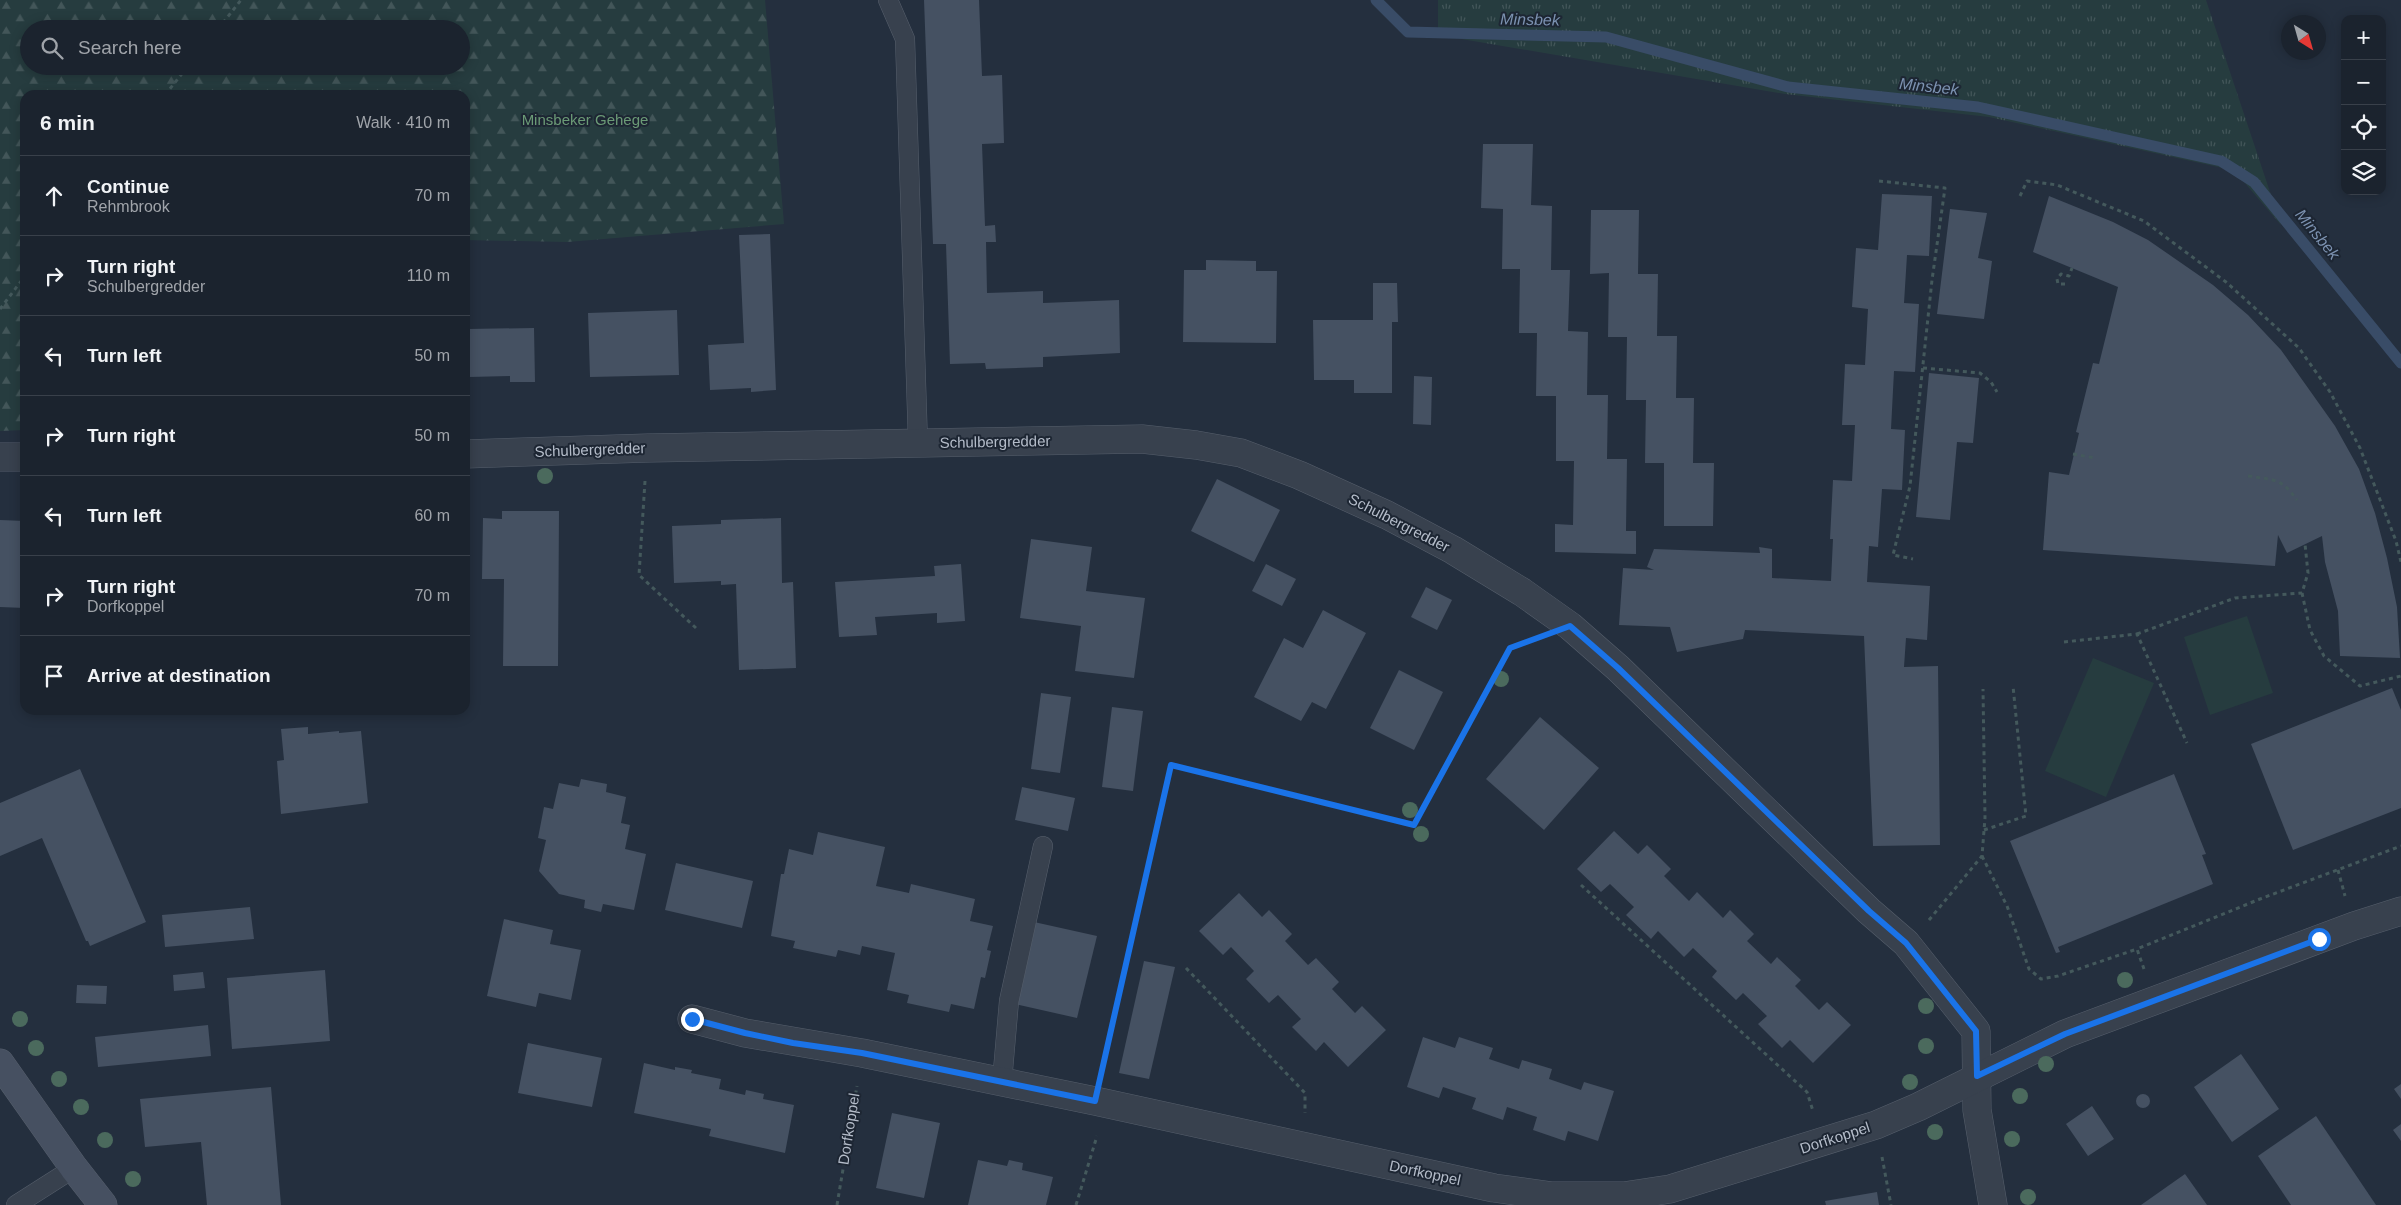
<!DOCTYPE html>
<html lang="en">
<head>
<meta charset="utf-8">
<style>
  :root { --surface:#1b232e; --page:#282f3a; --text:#f1f3f6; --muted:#a0a4aa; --line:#39404a }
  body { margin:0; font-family:Helvetica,sans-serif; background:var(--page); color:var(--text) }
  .controls { position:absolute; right:15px; top:15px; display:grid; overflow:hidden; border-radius:10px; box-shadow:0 2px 12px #0003 }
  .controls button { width:45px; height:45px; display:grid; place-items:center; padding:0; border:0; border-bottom:1px solid var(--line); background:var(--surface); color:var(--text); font:25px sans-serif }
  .compass { position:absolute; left:2281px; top:15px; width:45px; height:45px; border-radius:50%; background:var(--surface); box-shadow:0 2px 12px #0003; rotate:143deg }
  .stop { position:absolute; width:15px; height:15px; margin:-11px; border:4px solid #1a73e8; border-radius:50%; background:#fff }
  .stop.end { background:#1a73e8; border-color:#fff; box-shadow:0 1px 5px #0008 }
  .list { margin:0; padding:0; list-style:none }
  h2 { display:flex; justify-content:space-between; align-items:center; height:65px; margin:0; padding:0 20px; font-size:21px }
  h2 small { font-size:16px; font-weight:400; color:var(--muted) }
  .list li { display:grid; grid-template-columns:32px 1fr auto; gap:15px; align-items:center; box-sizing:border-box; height:80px; padding:0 20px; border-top:1px solid var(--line) }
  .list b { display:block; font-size:19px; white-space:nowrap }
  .list p { margin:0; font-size:16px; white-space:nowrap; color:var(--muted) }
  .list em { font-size:16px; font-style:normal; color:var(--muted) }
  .icon { flex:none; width:28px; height:28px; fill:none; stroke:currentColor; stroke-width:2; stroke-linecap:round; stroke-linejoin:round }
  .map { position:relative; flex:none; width:2401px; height:1205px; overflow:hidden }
  .search { position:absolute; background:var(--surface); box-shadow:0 2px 12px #0003; left:20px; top:20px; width:450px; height:55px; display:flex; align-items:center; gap:12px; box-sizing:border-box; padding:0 18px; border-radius:28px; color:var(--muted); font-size:19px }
  .panel { position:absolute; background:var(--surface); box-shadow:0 2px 12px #0003; left:20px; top:90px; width:450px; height:625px; border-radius:15px }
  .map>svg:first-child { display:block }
  .grass { fill:url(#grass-tufts) }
  .forest { fill:url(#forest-firs); fill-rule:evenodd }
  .pitch { fill:#263c3f }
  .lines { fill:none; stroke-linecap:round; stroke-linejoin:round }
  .stream { stroke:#394c67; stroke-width:11 }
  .building { fill:#455162 }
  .service-casing { stroke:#565f6c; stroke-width:20 }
  .minor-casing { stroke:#565f6c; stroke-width:29 }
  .secondary-casing { stroke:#565f6c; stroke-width:29 }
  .path { stroke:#44595c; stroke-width:3; stroke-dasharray:4 4; stroke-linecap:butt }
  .service { stroke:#38414e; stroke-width:19 }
  .minor { stroke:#38414e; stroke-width:28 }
  .secondary { stroke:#465061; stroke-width:28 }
  .tree { fill:#4b6a5d }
  .route { stroke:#1a73e8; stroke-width:6 }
  .labels { text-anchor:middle; stroke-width:4; stroke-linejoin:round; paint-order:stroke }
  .park-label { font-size:15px; fill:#6b9a76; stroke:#1d2633 }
  .street-label { font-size:15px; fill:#b4bcc9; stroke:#1d2633 }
  .water-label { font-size:16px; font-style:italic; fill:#7c92b1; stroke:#1d2633 }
</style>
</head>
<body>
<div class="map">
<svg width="2401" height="1205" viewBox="0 0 2401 1205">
  <defs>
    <pattern id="grass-tufts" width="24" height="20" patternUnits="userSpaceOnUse" patternTransform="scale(1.25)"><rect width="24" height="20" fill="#263c3f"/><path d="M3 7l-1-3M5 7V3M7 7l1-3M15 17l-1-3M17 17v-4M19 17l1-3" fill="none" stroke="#435659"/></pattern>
    <pattern id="forest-firs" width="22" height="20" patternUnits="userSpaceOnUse" patternTransform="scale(1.25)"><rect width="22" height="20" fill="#263c3f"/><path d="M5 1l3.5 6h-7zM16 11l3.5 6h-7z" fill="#435659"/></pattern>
  </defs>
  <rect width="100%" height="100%" fill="#242f3e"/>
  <path class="grass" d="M1438,0H2206L2281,225L2244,182L2223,168L1989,117L1785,94L1438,35Z"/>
  <path class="forest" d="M0,0H765L784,224L567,242L465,240V95H25V430L0,431ZM29,29H461V66H29Z"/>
  <g class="pitch">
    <path d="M2247,616L2273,693L2210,715L2184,637Z"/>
    <path d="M2093,658L2154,683L2106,797L2045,771Z"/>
  </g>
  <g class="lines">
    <path class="stream" d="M1376,0L1408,32L1606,37L1788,87L1978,107L2221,161L2254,182L2401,363"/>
  </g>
  <g class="building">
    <path d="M924,0H979L982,76L1002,75L1004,143L982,144L985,226L995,225L996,242H986L987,293L1043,291V303L1119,300L1120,353L1043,357V367L986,369L985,363L950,364L946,244H933Z"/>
    <path d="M1483,144H1533L1531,205L1552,206L1551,270H1570L1568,331L1588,332L1587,395H1608L1607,459H1627L1626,531H1636V554L1555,552V524L1573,525L1574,461H1556V396H1536L1537,333H1519L1520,269H1502L1503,209L1481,208Z"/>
    <path d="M1882,194L1932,196L1929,256L1907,255L1904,303L1919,304L1915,372L1894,371L1891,429L1905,430L1902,490L1882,489L1878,547L1869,546L1867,582L1930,586L1927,640L1906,638L1904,667L1938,666L1940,845L1873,846L1864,636L1745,630L1743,639L1677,652L1670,627L1619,625L1623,568L1654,570L1647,567L1654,549L1760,553L1759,547L1772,549V578L1831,581L1833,539H1830L1833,480L1852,481L1855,425H1842L1845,364L1865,365L1868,309L1852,307L1856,248L1878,250Z"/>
    <path d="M2049,196L2113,222L2148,240L2213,285L2248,315L2281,350L2335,426L2359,469L2375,513L2387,558L2397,607L2400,658L2340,656L2338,611L2325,562L2322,536L2287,553L2278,535L2275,566L2043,550L2049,472L2069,475L2079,433L2076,432L2093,363L2099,364L2118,287L2033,252Z"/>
    <path d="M1950,209L1987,213L1978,258L1992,261L1984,319L1937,314Z"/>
    <path d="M1591,210H1639L1638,274H1658L1657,336H1677L1676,398H1694L1693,463H1714L1713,526H1664V463H1645L1646,400H1626L1627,337H1608L1609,273L1590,274Z"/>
    <path d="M770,234L776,390L751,392V388L710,390L708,345L744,343L739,235Z"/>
    <path d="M1206,260L1256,261V271H1277L1276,343L1183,342L1184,270H1206Z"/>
    <path d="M1373,283H1397L1398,322H1392V393H1354V380H1314L1313,320H1373Z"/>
    <path d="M465,308H467L468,329L534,328L535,382H510V376L469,377V352H465Z"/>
    <path d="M677,310L679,375L590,377L588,313Z"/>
    <path d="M1929,373L1979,378L1973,443L1957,442L1950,520L1916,517Z"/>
    <path d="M1414,376L1432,377L1431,425L1413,424Z"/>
    <path d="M1217,479L1280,510L1254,562L1191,531Z"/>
    <path d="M502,511H559L558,666H503L504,579H482L483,518L502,519Z"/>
    <path d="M781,518L782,583L793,582L796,668L739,670L736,584L721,585V581L674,583L672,526L721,524V520Z"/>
    <path d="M0,520L25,521V608L0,607Z"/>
    <path d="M1031,539L1092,547L1086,591L1145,598L1134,678L1075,671L1081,626L1020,618Z"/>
    <path d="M961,564L965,621L937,623V613L875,617L877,635L839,637L835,582L935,576L934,566Z"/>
    <path d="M1266,564L1296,579L1282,606L1252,591Z"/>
    <path d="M1426,587L1452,600L1437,630L1411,617Z"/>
    <path d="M1323,610L1366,633L1326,709L1312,702L1301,721L1254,697L1284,638L1303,648Z"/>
    <path d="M1399,670L1443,692L1414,750L1370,728Z"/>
    <path d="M2392,688L2401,710V808L2293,850L2251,744Z"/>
    <path d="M1041,693L1071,697L1060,773L1031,769Z"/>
    <path d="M1112,707L1143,711L1133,791L1102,787Z"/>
    <path d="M1540,717L1599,768L1544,830L1486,779Z"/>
    <path d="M308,727V734L339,731V733L361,731L368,803L281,814L277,761L284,760L281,729Z"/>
    <path d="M80,769L146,922L90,946L88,941H86L42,838L0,856V803Z"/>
    <path d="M2174,774L2206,854L2202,855L2213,884L2058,947L2060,952L2056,953L2010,841Z"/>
    <path d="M581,779L607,784L606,792L626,797L621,823L630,825L625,849L646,854L634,910L603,904L601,912L584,908L585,900L559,894L539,871L546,840L538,838L544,807L553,809L559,783L579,787Z"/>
    <path d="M1022,787L1075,798L1068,831L1015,820Z"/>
    <path d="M1614,831L1638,854L1647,845L1671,869L1664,876L1689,901L1697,892L1723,918L1730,910L1754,934L1747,941L1771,964L1777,957L1801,980L1795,986L1819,1010L1827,1002L1851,1025L1813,1063L1790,1040L1782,1048L1758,1024L1767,1016L1743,993L1736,1000L1712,977L1717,971L1693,948L1684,957L1658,931L1651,939L1626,915L1634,907L1610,884L1601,892L1577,869Z"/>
    <path d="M818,832L885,847L876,886L909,893L911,884L975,899L970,921L993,926L987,950L991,951L985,978L981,977L974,1009L951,1004L949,1012L907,1003L909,995L887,990L895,953L862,946L860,955L838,950L836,957L793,948L795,941L771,936L781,874H784L789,849L813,855Z"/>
    <path d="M676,863L753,881L742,928L665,910Z"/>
    <path d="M1239,893L1262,917L1269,910L1292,934L1285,941L1308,965L1316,958L1339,982L1332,989L1355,1013L1362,1006L1386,1030L1348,1067L1324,1042L1316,1051L1292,1027L1301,1019L1278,995L1269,1003L1246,979L1254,971L1231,947L1223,955L1199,931Z"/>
    <path d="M250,907L254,939L165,947L162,915Z"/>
    <path d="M504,919L553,930L550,944L581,950L571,1000L539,993L536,1007L487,996Z"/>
    <path d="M1034,922L1097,936L1077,1018L1015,1004Z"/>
    <path d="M1144,961L1175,967L1149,1079L1119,1073Z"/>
    <path d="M325,970L330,1041L232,1049L227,978Z"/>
    <path d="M203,972L205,988L174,991L173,975Z"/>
    <path d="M77,985L107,986L106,1004L76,1003Z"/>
    <path d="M208,1025L211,1056L98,1067L95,1037Z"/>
    <path d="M1423,1037L1455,1048L1459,1037L1493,1048L1489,1059L1519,1069L1522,1060L1552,1069L1549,1079L1581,1090L1584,1082L1614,1091L1598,1141L1568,1131L1565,1141L1533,1130L1537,1117L1507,1107L1503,1120L1472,1109L1476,1098L1443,1087L1439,1098L1407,1087Z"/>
    <path d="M528,1043L602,1058L592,1107L518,1093Z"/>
    <path d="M2241,1054L2279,1109L2232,1142L2194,1087Z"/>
    <path d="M644,1063L675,1070V1067L692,1070L691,1073L721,1079L719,1089L745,1095L746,1090L764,1094L763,1099L794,1105L785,1153L709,1136L711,1129L634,1113Z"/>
    <path d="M2401,1084V1099L2394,1089Z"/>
    <path d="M271,1087L281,1205H207L201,1142L145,1147L140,1099Z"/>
    <circle cx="2143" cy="1101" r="7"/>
    <path d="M2092,1106L2114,1139L2088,1156L2066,1124Z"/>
    <path d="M892,1113L940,1123L924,1198L876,1188Z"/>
    <path d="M2316,1116L2376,1205H2291L2258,1156Z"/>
    <path d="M2401,1124V1141L2393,1130Z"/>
    <path d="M978,1160L1007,1166L1009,1160L1023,1163L1022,1170L1053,1177L1046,1205H968Z"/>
    <path d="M2185,1174L2207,1205H2141Z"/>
    <path d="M1877,1192L1879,1205H1826L1825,1201Z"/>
  </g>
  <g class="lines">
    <g class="service-casing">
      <g id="service">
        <path d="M888,0L905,39L918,443"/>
        <path d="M1002,1082L1009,1001L1043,846"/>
        <path d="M16,1205L74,1168"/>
      </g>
    </g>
    <g class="minor-casing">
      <g id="minor">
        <path d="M465,454L648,448L1142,439L1196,445L1241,453L1299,475L1387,515L1453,550L1522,592L1570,626L1618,668L1869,911L1906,943L1976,1031L1977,1110L1993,1205"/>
        <path d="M0,457H25"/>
        <path d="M692,1019L745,1033L862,1053L1095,1101L1494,1188L1552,1196H1624L1670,1189L1876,1125L1918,1107L2065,1034L2354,926L2401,911"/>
      </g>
    </g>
    <g class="secondary-casing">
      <path id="secondary" d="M0,1063L74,1168L103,1205"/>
    </g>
    <g class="path">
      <path d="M218,29L241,0"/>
      <path d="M165,95L188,66"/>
      <path d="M1879,181L1945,188L1932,280L1910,486L1893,555L1913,559"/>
      <path d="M2020,196L2027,181L2057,185L2144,221L2226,282L2299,348L2330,392L2360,448L2396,541L2401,562"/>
      <path d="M2065,284H2058L2057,279L2061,274L2069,276L2072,268"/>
      <path d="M0,309L25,276"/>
      <path d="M1923,368L1980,373L1991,382L1997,392"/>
      <path d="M2073,454L2095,458"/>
      <path d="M2248,476C2275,480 2281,478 2297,500"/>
      <path d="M645,481L639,575L696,628"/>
      <path d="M2302,593L2310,630L2324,656L2360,686L2401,676"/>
      <path d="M2137,634L2235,598L2302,593L2308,573L2305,544"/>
      <path d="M2064,642L2137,634L2187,743"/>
      <path d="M1984,830L2026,816L2013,686"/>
      <path d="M1982,856L2007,906L2029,969L2041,979L2058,976L2137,949"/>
      <path d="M2338,870L2345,896"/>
      <path d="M1581,885L1807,1092L1813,1111"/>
      <path d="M1929,920L1982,856L1985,818L1983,689"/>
      <path d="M1186,968L1305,1093V1113"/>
      <path d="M2144,969L2137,949L2260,899L2401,846"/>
      <path d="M1102,1068L1171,765L1414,825L1510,648L1532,640"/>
      <path d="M1882,1157L1891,1205"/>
      <path d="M837,1205L857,1086"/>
      <path d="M1076,1205L1097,1136"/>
    </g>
    <use href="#service" class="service"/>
    <use href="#minor" class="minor"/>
    <use href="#secondary" class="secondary"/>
  </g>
  <g class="tree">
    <circle cx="545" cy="476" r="8"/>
    <circle cx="1501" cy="679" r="8"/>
    <circle cx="1410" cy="810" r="8"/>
    <circle cx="1421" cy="834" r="8"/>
    <circle cx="2125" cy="980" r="8"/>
    <circle cx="1926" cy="1006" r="8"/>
    <circle cx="20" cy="1019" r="8"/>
    <circle cx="1926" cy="1046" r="8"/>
    <circle cx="36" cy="1048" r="8"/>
    <circle cx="2046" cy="1064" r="8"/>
    <circle cx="59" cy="1079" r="8"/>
    <circle cx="1910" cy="1082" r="8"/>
    <circle cx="2020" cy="1096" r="8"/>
    <circle cx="81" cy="1107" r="8"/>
    <circle cx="1935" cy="1132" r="8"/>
    <circle cx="2012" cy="1139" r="8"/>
    <circle cx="105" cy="1140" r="8"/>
    <circle cx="133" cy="1179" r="8"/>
    <circle cx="2028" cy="1197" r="8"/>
  </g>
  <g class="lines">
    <path class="route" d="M692,1019L745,1033L793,1043L862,1053L1095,1101L1171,765L1414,825L1510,648L1570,626L1618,668L1869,911L1906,943L1976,1031L1977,1076L2065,1034L2319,939"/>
  </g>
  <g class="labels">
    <g class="park-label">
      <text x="585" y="125">Minsbeker Gehege</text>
    </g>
    <g class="street-label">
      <text transform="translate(995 442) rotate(-1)" y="5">Schulbergredder</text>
      <text transform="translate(590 450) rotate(-2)" y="5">Schulbergredder</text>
      <text transform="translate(1399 523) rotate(27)" y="5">Schulbergredder</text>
      <text transform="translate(849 1129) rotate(-81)" y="5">Dorfkoppel</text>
      <text transform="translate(1835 1138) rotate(-18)" y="5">Dorfkoppel</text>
      <text transform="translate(1425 1173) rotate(12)" y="5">Dorfkoppel</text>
    </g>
    <g class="water-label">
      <text transform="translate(1530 19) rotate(1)" y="6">Minsbek</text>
      <text transform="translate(1929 86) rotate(6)" y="6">Minsbek</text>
      <text transform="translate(2318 234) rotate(51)" y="6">Minsbek</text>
    </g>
  </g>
</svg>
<div class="controls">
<button>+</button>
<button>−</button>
<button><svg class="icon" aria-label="locate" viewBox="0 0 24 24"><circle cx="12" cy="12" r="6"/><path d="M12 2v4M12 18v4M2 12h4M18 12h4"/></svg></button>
<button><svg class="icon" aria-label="layers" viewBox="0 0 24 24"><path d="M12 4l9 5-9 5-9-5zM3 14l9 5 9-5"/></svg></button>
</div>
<svg class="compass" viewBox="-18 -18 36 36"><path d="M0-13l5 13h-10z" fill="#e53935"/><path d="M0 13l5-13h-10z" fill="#a0a4aa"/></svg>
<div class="stop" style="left:2319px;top:939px"></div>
<div class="stop end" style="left:692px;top:1019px"></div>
<div class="search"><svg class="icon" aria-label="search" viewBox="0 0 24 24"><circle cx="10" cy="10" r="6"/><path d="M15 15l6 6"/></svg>Search here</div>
<section class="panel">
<h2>6 min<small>Walk · 410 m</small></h2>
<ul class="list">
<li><svg class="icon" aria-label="ahead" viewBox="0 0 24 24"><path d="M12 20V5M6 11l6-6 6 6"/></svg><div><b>Continue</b><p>Rehmbrook</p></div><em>70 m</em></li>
<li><svg class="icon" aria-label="right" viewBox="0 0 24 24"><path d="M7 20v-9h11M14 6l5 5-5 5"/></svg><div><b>Turn right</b><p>Schulbergredder</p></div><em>110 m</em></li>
<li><svg class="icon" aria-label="left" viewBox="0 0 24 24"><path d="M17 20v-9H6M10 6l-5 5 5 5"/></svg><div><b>Turn left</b></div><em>50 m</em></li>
<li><svg class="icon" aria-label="right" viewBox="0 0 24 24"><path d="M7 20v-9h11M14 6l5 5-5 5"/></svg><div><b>Turn right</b></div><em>50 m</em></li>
<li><svg class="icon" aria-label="left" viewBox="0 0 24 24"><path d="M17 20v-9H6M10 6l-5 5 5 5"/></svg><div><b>Turn left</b></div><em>60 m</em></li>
<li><svg class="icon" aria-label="right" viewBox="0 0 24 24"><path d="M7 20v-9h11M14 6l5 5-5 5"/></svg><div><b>Turn right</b><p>Dorfkoppel</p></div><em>70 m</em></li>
<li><svg class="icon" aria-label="arrive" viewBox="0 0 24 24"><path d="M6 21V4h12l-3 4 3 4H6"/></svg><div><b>Arrive at destination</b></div></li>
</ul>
</section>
</div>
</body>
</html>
